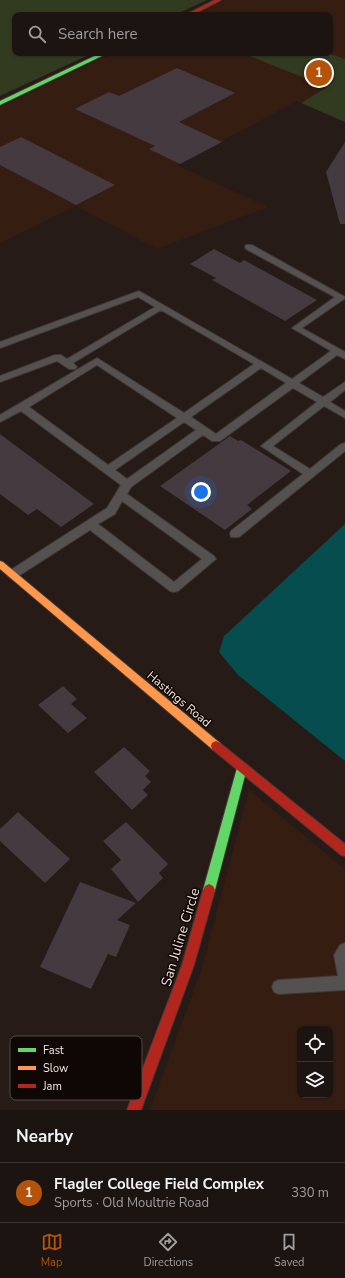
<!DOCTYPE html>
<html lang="en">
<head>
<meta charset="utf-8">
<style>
  :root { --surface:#1c1410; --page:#29211e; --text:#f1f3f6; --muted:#a09e9f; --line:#3a3330; --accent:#b45309 }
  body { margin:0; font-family:"Nunito Sans",sans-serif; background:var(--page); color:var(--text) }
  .controls { position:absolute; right:12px; bottom:12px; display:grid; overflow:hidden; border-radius:8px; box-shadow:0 1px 3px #0004 }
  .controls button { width:36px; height:36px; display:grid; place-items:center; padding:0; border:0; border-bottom:1px solid var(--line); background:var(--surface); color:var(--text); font:20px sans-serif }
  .you { position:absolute; left:201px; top:492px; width:14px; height:14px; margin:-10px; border:3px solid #fff; border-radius:50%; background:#1a73e8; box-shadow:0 0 0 6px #1a73e833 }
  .badge { display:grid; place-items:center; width:26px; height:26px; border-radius:50%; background:var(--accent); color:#fff; font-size:13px; font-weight:700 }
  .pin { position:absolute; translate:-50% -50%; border:2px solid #fff; box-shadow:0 1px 4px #0006 }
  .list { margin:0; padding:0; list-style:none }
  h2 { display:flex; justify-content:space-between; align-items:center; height:52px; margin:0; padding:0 16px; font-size:17px }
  h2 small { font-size:13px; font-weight:400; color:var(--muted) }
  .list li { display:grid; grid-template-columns:26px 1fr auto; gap:12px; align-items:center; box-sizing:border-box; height:60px; padding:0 16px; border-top:1px solid var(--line) }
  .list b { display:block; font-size:15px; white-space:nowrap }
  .list p { margin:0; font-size:13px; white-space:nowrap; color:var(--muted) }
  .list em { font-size:13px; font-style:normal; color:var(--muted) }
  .icon { flex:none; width:22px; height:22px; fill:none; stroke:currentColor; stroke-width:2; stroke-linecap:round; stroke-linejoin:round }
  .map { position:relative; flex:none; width:345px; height:1110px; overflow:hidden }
  .search { position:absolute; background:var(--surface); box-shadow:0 1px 3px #0004; left:12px; right:12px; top:12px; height:44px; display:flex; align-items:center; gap:10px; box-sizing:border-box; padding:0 14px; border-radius:8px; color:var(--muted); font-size:15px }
  .sheet { height:112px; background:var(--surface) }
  nav { display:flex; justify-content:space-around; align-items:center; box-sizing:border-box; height:56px; border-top:1px solid var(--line); background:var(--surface); font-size:11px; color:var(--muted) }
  nav a { display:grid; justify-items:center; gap:2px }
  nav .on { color:var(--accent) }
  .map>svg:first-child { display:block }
  .built { fill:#361d12; fill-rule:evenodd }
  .green { fill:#323b20 }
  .water { fill:#064d4f }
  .building { fill:#443a40 }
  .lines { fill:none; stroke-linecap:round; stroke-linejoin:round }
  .lane-casing { stroke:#413834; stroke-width:2 }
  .fast-casing { stroke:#413834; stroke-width:2 }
  .slow-casing { stroke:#413834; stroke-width:2 }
  .jam-casing { stroke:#413834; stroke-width:2 }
  .lane { fill:#565151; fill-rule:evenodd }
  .fast { fill:#63d668; fill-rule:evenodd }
  .slow { fill:#ff974d; fill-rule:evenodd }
  .jam { fill:#b3261e; fill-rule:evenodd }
  .labels { text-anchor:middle; stroke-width:3; stroke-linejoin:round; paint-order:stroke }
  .street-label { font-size:12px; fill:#f4e5df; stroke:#0f0704 }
  .near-street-label { font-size:14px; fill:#f4e5df; stroke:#0f0704 }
  .key { fill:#0f0704; stroke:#544a46; stroke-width:1 }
  .key-label { font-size:11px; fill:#f4e5df }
</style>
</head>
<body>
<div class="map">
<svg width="345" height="1110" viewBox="0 0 345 1110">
  <rect width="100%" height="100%" fill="#261b16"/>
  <g class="built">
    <path d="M226,0H345V78L301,103L297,101L177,165L268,207L157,249L76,206L0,243V107L113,53H330V15H195Z"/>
    <path d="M249,790L345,869V1110H150L202,968ZM300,1029H330V1095H300Z"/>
  </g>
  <g class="green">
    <path d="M0,0H207L175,15H15V53H93L0,96Z"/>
    <path d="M242,53H328L345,59V122L301,103L327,87Z"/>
  </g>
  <path class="water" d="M345,524V761L238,675L219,652L224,636Z"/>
  <g class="building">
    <path d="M177,68L235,93L179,122L222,142L180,164L149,149L155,146L75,109L109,92L119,96Z"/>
    <path d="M21,137L66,160L115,185L76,205L0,165V147Z"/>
    <path d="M345,142V224H340L326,172Z"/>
    <path d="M214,249L240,263L244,260L317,300L285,321L212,280L216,278L190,264Z"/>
    <path d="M0,434L94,504L61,527L37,509L28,515L0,494Z"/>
    <path d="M230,436L238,441L241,440L291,471L247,505L252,509L225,530L160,486Z"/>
    <path d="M63,686L77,699L71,704L87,718L68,733L38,705Z"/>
    <path d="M124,747L150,771L145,776L151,782L143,790L148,795L132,810L94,772Z"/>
    <path d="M18,812L70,859L45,883L0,841V829Z"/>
    <path d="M126,822L168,864L159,873L163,878L138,902L111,869L121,860L103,841Z"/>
    <path d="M80,882L136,903L117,920L130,925L116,957L108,954L91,989L40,967Z"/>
  </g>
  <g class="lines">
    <g class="lane-casing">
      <g id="lane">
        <path d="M246,245H252L345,297L344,299L302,328L345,352V359L337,355L299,383L323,397L345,382V390L330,402L345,411V418L324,406L273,446L310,469L341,444L345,443V451L239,537H231L230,534L231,531L303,474L261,446L317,402L293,388L220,441H212L203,435L131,487L127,494L214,556L216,559L178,591L174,592L170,591L90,530L17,577L13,578L9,577L7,574L9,571L107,508L121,485L21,411L0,422V415L97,358L184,413L254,364L161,310L73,363L77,367L75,369H69L57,361L0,382V376L55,355H61L67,359L155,307L138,297L0,348V342L139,291L292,379L331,351L292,328L335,297L246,249L245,247ZM97,365L177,418L108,465L29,407ZM261,368L286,383L216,434L191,417ZM184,422L196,430L127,479L115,470ZM122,501L202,559L174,582L98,524L115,514Z"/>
        <path d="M345,943V990L279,994L274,992L272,987L274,982L279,980L338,976L334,955L340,945Z"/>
      </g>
    </g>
    <g class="fast-casing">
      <g id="fast">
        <path d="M101,53H108L0,105V101Z"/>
        <path d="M242,763L246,765L247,768L215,890L213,894L209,896L205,894L203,890L237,768L238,765Z"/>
      </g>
    </g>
    <g class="slow-casing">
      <path id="slow" d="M0,561L3,562L220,743L221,746L220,749L216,751L212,749L0,569Z"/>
    </g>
    <g class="jam-casing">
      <g id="jam">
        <path d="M215,0H221L192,15H185Z"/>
        <path d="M216,741L220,743L345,844V856L341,855L212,749L211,746L212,743Z"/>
        <path d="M209,884L213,886L215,890L194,965L141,1110H127L182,965L203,890L205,886Z"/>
      </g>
    </g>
    <use href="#lane" class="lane"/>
    <use href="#fast" class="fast"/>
    <use href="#slow" class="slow"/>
    <use href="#jam" class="jam"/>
  </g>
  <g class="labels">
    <g class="street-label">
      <text transform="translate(179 699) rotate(40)" y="4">Hastings Road</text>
    </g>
    <g class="near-street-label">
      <text transform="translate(180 937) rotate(-73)" y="5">San Juline Circle</text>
    </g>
  </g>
  <rect x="10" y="1036" width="132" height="64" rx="6" class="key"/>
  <rect x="18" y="1048" width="18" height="4" fill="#63d668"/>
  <rect x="18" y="1066" width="18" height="4" fill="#ff974d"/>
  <rect x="18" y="1084" width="18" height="4" fill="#b3261e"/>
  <g class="key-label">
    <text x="43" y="1054">Fast</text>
    <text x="43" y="1072">Slow</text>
    <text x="43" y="1090">Jam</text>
  </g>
</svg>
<div class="controls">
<button><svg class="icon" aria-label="locate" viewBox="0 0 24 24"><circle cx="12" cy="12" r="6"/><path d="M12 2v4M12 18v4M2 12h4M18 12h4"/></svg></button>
<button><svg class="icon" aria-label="layers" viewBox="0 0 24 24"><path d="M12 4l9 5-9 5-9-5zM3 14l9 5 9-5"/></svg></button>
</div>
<div class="you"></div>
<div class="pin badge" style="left:319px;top:73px">1</div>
<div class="search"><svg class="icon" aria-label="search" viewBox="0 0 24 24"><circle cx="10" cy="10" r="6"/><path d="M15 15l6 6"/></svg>Search here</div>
</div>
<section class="sheet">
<h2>Nearby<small></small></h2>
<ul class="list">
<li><span class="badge">1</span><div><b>Flagler College Field Complex</b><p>Sports · Old Moultrie Road</p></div><em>330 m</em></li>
</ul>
</section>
<nav>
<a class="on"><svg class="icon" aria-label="map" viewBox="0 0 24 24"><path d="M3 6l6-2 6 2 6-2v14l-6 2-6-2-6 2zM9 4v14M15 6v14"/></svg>Map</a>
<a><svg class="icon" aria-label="directions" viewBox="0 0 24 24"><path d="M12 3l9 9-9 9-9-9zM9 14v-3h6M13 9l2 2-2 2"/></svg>Directions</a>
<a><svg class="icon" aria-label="saved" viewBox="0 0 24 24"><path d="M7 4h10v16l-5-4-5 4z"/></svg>Saved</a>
</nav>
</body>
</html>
